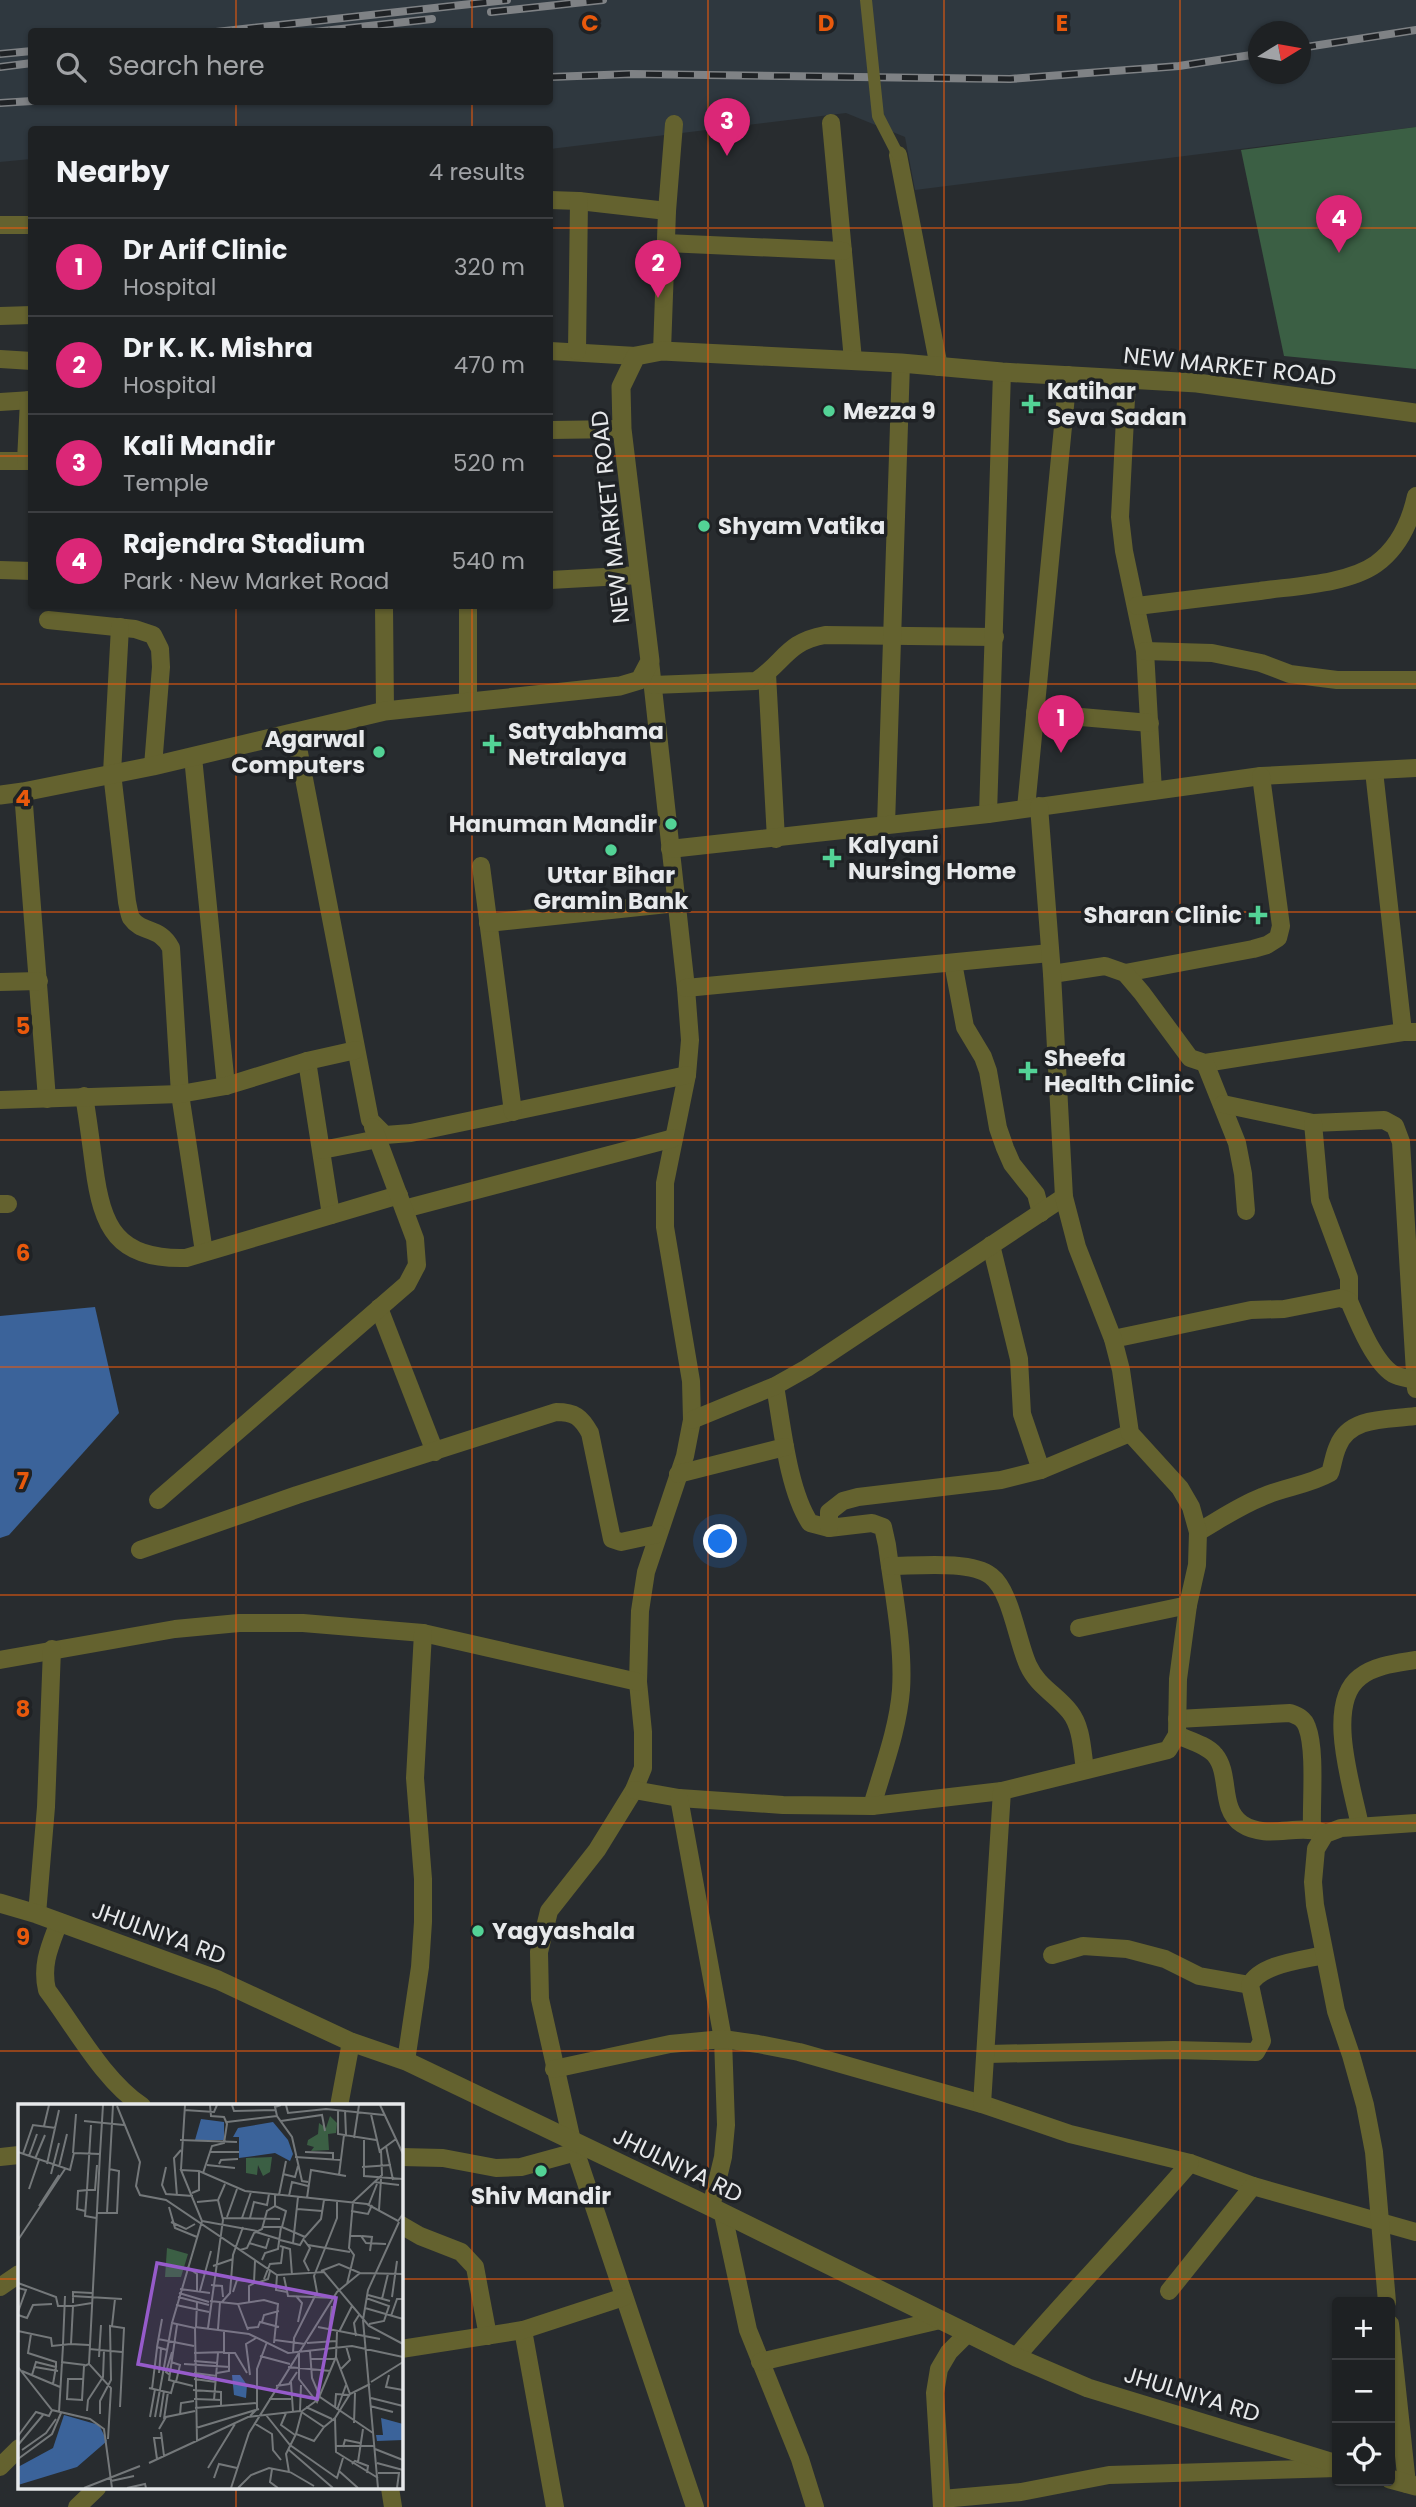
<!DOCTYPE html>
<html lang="en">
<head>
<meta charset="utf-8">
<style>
  :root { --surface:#1e2123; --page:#26292b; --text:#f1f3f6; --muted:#a1a3a6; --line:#3c3e41; --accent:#db2777 }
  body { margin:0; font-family:Poppins,sans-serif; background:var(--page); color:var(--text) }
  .controls { position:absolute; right:21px; bottom:21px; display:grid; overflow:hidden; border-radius:7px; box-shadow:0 2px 5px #0004 }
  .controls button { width:63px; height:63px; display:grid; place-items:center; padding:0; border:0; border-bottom:2px solid var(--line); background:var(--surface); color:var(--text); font:35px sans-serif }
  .compass { position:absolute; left:1248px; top:21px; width:63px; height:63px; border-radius:50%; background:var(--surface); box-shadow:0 2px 5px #0004; rotate:79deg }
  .you { position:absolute; left:721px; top:1542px; width:24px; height:24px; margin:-18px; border:5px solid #fff; border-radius:50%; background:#1a73e8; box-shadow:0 0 0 10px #1a73e833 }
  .badge { display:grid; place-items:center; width:46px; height:46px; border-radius:50%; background:var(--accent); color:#fff; font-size:23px; font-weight:700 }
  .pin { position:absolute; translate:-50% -58px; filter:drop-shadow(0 2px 4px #0008) }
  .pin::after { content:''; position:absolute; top:37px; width:24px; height:21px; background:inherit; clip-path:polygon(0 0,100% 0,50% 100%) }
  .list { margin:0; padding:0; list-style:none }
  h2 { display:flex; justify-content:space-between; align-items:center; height:91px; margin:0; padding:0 28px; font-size:30px }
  h2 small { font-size:23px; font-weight:400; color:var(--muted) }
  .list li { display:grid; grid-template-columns:46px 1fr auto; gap:21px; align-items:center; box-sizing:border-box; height:98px; padding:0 28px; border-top:2px solid var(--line) }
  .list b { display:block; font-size:26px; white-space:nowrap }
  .list p { margin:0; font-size:23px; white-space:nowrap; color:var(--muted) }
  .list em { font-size:23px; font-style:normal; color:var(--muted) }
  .icon { flex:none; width:38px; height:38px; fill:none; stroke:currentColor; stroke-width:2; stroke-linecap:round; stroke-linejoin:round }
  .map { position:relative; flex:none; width:1416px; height:2507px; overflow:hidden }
  .search { position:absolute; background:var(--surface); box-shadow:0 2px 5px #0004; left:28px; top:28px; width:525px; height:77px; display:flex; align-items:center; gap:18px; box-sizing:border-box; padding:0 24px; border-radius:7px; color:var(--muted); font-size:26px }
  .panel { position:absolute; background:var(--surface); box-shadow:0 2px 5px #0004; left:28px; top:126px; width:525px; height:483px; border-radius:7px }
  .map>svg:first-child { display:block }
  .built { fill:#2f383f; fill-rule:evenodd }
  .green { fill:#3b5f44 }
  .water { fill:#3b639a }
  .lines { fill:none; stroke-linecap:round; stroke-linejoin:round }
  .minor { stroke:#64622f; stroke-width:18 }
  .tertiary { stroke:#64622f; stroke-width:19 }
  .rail-casing { stroke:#7f8285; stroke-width:8 }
  .rail { stroke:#1f2225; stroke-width:5; stroke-dasharray:16; stroke-linecap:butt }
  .pedestrian-bridge { stroke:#64622f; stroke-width:12 }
  .grid { fill:none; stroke:#e8590c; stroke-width:2; stroke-opacity:0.55 }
  .poi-dot { fill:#53d396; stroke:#1f2225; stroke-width:2.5 }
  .labels { text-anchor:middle; stroke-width:7; stroke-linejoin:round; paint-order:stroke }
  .street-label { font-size:23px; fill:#e7e9eb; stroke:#1f2225 }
  .poi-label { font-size:23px; font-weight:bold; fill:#e7e9eb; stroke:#1f2225; text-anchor:start }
  .inset-road { fill:none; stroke:#74787a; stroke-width:2 }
  .view { fill:#965bca; fill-opacity:0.15; stroke:#965bca; stroke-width:3.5 }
  .inset-edge { fill:none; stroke:#e7e9eb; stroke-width:3.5 }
  .grid-label { font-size:23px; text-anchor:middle; font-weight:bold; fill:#e8590c; stroke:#1f2225; stroke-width:7; stroke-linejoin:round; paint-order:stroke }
</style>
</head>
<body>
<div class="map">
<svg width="1416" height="2507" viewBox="0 0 1416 2507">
  <rect width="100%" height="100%" fill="#282c2f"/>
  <path class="built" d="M0,0H1416V127L915,190L905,137L846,113L550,149V130H32L31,159L0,162ZM32,32H550V102H32ZM1258,32H1300V74H1258Z"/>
  <path class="green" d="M1416,127V369L1284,356L1241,150Z"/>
  <path class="water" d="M95,1307L119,1413L9,1535L0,1538V1316Z"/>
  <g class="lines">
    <g class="minor">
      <path d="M831,123L853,360"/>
      <path d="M898,155L939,367"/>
      <path d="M550,200L579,201L667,211"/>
      <path d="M0,225H32"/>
      <path d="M666,243L843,251"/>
      <path d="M0,316L32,315"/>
      <path d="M550,351L636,356"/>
      <path d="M577,351L579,201"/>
      <path d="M662,351L667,211L674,124"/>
      <path d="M0,359L32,361"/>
      <path d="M1127,379L1120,517L1124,551L1145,651L1153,791"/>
      <path d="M0,402L32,400"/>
      <path d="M550,430L622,429"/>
      <path d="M0,461H32"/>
      <path d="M26,461L29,400"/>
      <path d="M0,570L32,571"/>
      <path d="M550,580L640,575"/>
      <path d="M384,606L385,711"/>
      <path d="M468,606V702"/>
      <path d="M1137,606C1178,601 1219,596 1260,591C1294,586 1348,584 1376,564C1398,548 1410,523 1416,496"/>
      <path d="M48,620L135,629L153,635L160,649L161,667L153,766"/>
      <path d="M120,627L112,773L127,902C128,906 129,914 131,918C142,934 160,926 171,948L180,1094L204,1252"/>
      <path d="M1145,651L1212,653L1261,663L1290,674L1337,680H1416"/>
      <path d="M650,661L686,988L690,1040L687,1075L665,1183V1227L691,1381L692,1420L685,1456L646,1572L640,1611L638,1682L643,1732V1768L634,1790L597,1850L549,1911L539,1952L540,1999L572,2141L695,2507"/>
      <path d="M767,674L776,839"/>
      <path d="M653,685L756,681C785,662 786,642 825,635L995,637"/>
      <path d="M1035,713L1150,723"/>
      <path d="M295,732L370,1120L385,1135L411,1133L687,1075"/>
      <path d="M193,757L226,1086"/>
      <path d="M1374,771L1403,1032"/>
      <path d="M23,792L47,1099"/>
      <path d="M1026,808L1068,375"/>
      <path d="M988,814L1002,372"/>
      <path d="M886,825L901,363"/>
      <path d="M670,849L988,814L1261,776L1416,768"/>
      <path d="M481,866L513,1112"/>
      <path d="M488,923L677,903"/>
      <path d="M953,963L965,1027L983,1057L988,1071L998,1128L1005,1148L1012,1164L1036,1194L1041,1213"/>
      <path d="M1125,973L1253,949L1267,945L1278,938L1281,926L1261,776"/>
      <path d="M1052,974L1105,966L1125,973L1142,993L1190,1058L1205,1063L1403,1032H1416"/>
      <path d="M0,982L39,981"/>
      <path d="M686,988L1050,953"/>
      <path d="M307,1061L331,1215"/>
      <path d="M1205,1063L1237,1143L1243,1174L1246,1211"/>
      <path d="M84,1096C88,1119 91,1143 94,1166C102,1228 117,1260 186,1258L399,1195"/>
      <path d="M0,1100L180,1094L226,1086L307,1061L356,1050"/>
      <path d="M1223,1104L1313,1123L1384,1120L1395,1126L1401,1142L1416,1389"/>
      <path d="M1313,1123L1320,1200L1349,1278V1301"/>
      <path d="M322,1150L378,1139"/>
      <path d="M0,1204H8"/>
      <path d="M404,1209L674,1138"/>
      <path d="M991,1245L1019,1359L1022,1414L1041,1470"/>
      <path d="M379,1308L435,1452"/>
      <path d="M1113,1339L1251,1310L1284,1309L1340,1298L1349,1301C1358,1322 1374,1362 1393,1374C1400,1378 1408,1378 1415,1380"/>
      <path d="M775,1386C782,1425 788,1490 810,1523L829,1528L872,1523L883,1527L887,1545C893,1591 904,1645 901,1690C898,1729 883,1768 872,1806"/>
      <path d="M692,1420L775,1386L807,1368L1064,1197"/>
      <path d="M678,1474L785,1447"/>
      <path d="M158,1500L407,1284L417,1265L415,1239L373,1127"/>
      <path d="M829,1528V1512L843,1501L858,1497L1001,1480L1041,1470L1130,1433"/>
      <path d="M1198,1532C1219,1520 1239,1506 1262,1497C1284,1487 1309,1485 1330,1473C1333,1464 1334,1454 1338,1446C1350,1416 1388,1420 1416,1416"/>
      <path d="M140,1550L297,1495L556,1412C575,1412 581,1417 590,1433L612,1539L621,1542L658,1534"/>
      <path d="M890,1566C916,1566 971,1560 991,1576C1011,1591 1017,1641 1028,1665C1038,1687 1056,1694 1070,1712C1082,1727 1082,1751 1085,1769"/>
      <path d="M1079,1628L1188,1605"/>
      <path d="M0,1660L175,1629L239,1623H303L423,1633L638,1682"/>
      <path d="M1177,1719L1290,1713C1298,1716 1304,1718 1307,1727C1316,1750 1311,1802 1312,1829"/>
      <path d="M1177,1735C1188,1740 1207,1745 1215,1755C1231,1774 1219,1809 1242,1824C1266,1840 1297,1824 1322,1832"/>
      <path d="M634,1790L679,1798L783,1805L872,1806L1002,1791L1168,1750L1177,1735L1178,1679L1188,1605L1197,1565L1198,1532L1191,1507L1180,1488L1130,1433L1121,1370L1113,1339L1077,1247L1064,1197L1052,974L1039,806"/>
      <path d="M679,1798L723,2039L726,2125L723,2157L711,2207"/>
      <path d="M1360,1826C1353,1789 1324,1704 1360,1677C1375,1665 1398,1663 1416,1660"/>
      <path d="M37,1914L46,1807L52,1649"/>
      <path d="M59,1922C50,1946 41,1964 47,1990C75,2027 103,2080 142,2106"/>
      <path d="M1052,1955L1083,1946L1127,1949L1165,1959L1199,1976L1250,1985"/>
      <path d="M987,2054L1174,2050L1256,2052L1262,2041L1250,1985C1260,1964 1303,1960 1324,1955"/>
      <path d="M406,2061L420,1967L423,1922V1879L415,1778L423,1633"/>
      <path d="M554,2069L670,2044L723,2039L758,2044L799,2052L982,2104L1070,2134L1190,2163L1253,2186L1416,2232"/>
      <path d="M982,2104L1002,1791"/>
      <path d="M339,2106L351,2042"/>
      <path d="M0,2157L19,2155"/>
      <path d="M401,2157L443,2158L496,2168L521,2167L576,2152"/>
      <path d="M723,2214L748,2330L800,2459L815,2507"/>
      <path d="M401,2225L420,2236L461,2252L475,2267L488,2336"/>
      <path d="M0,2287L19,2274"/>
      <path d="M1169,2291L1253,2186"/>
      <path d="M1387,2302L1374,2152L1365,2105L1351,2055L1336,2011L1315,1905L1313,1882L1316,1849L1325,1834L1341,1828L1416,1823"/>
      <path d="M1390,2324L1407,2484"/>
      <path d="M523,2330L555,2507"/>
      <path d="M401,2349L523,2330L624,2297"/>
      <path d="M1016,2357C1073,2291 1133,2229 1190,2163"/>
      <path d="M760,2362L940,2320"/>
      <path d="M0,2467L19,2448"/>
      <path d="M390,2488L393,2507"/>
      <path d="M942,2499L1021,2492L1109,2475L1337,2468"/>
      <path d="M77,2507L97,2488"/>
      <path d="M942,2507L935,2393L939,2369L949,2352L968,2333"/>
    </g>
    <g class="tertiary">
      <path d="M0,795L23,792L153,766L385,711L620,686L640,680L650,661L622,429L621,387L636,356L662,351L901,363L1002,372L1197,383L1416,413"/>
      <path d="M0,1903L37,1914L218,1980L351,2042L406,2061L711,2207L1016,2357L1088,2388L1337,2464"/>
      <path d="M1390,2479L1416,2486"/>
    </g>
    <g class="rail-casing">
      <g id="rail">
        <path d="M491,12L603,0"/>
        <path d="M216,32L507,0"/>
        <path d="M314,32L432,19"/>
        <path d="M1300,48L1416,30"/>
        <path d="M0,54L32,51"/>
        <path d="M0,67L32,63"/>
        <path d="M550,77L631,74L1010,79L1179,66L1258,54"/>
        <path d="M0,103L32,101"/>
      </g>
    </g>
    <use href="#rail" class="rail"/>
    <path class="pedestrian-bridge" d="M866,0L878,116L898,155"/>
  </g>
  <path class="grid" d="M236,0V32M472,0V32M708,0V2507M944,0V2507M1180,0V2507M236,102V130M472,102V130M0,228H32M550,228H1416M0,456H32M550,456H1416M236,606V2106M472,606V2507M0,684H1416M0,912H1416M0,1140H1416M0,1367H1416M0,1595H1416M0,1823H1416M0,2051H1416M0,2279H19M401,2279H1416M236,2488V2507"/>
  <g class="poi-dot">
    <path d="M1027.5 393.5h7v7h7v7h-7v7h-7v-7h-7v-7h7z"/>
    <circle cx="829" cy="411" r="7"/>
    <circle cx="704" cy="526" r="7"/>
    <path d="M488.5 733.5h7v7h7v7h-7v7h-7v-7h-7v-7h7z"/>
    <circle cx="379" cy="752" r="7"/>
    <circle cx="671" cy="824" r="7"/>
    <circle cx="611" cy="850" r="7"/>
    <path d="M828.5 847.5h7v7h7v7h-7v7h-7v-7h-7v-7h7z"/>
    <path d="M1254.5 904.5h7v7h7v7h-7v7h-7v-7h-7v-7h7z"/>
    <path d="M1024.5 1060.5h7v7h7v7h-7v7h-7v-7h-7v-7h7z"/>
    <circle cx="478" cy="1931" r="7"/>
    <circle cx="541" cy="2171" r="7"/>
  </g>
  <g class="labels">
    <g class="street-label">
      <text transform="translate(1230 366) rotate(6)" y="8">NEW MARKET ROAD</text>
      <text transform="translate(610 517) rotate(-96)" y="8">NEW MARKET ROAD</text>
      <text transform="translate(159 1933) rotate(20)" y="8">JHULNIYA RD</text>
      <text transform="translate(678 2165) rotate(26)" y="8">JHULNIYA RD</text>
      <text transform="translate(1192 2394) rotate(17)" y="8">JHULNIYA RD</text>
    </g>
    <g class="poi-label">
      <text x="1047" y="399">Katihar<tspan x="1047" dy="26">Seva Sadan</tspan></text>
      <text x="843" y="419">Mezza 9</text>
      <text x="718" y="534">Shyam Vatika</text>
      <text x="508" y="739">Satyabhama<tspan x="508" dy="26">Netralaya</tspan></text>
      <text x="365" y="747" text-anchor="end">Agarwal<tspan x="365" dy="26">Computers</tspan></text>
      <text x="657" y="832" text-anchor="end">Hanuman Mandir</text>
      <text x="848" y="853">Kalyani<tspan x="848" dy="26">Nursing Home</tspan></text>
      <text x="611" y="883" text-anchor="middle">Uttar Bihar<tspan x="611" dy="26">Gramin Bank</tspan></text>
      <text x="1242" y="923" text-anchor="end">Sharan Clinic</text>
      <text x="1044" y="1066">Sheefa<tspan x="1044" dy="26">Health Clinic</tspan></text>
      <text x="492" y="1939">Yagyashala</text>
      <text x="541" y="2204" text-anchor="middle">Shiv Mandir</text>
    </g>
  </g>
  <g transform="translate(18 2104)">
    <rect width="385" height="385" fill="#282c2f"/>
    <path d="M312,12L319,19L318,29L310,30L311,46L293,47L296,43L289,41L290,36L300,30L301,19L308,24ZM228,54L254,53L252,68L245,72L240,61L239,71L228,69ZM149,144L170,150L163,173H147Z" fill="#3b5f44"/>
    <path d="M183,15L206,18V36H177ZM255,18L270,36L275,50L272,57L257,49L221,54V33H215L220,24ZM214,271H222L229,281L228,294L216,291ZM46,311L81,321L89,337L59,363L0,381V363L35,344ZM363,314L385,320V336L359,337L358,331H365Z" fill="#3b639a"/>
    <path class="inset-road" d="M214,1L216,7L257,6M263,1L257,3L259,12L274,33L284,77L290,78M268,1L270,9L308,5L366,11M362,1L385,50M99,2L122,58L118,82L122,91L148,96L259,171L306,168L351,222L385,240M166,6L196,8L199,1M320,6V30L358,36M327,6L328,31M353,10L362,49M66,17L106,21M263,17L304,11L307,27M209,18L259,12M26,22L31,1M336,34L341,1M162,36L219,38M346,36V72L385,75M368,42L375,76M0,48L52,66L56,49L82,50L71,260L93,284L90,335M192,48H221M287,48L315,49V55M55,49L58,10M5,50L15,21L38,24M82,50L85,1M11,52L19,30M277,53L323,56M17,55L27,31M29,60L41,6M201,60L203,56L220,55M189,61L217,64M41,63L49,30M148,63L144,81L148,90L175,92M344,63L373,61M163,65L167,1M185,69L194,42L206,39L209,20L206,13L193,12L192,1M33,70L41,39M265,70L277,73L280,62M321,71L326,31M356,78L381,81M11,85L21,56M174,89L181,86V67M261,91L268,57M159,92L156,54L163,46M271,92L274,78L290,82M289,94L293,66L328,72M179,98L200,96M351,100L359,80M21,102L41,71M257,102L268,107L264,123M151,103L157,124L179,133M279,105L304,107M361,106L363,75M67,107L59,105L60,87L69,86L73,21M333,107L350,110L354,101M79,109H99L101,67L91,65M89,109L95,1M209,113L219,85M78,114L67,112L69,86H77L79,61M205,114L262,115M224,114L233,88M232,114L236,98L249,101L251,90M184,117L239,127M153,118L168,125L177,120M245,123H264L287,133L303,115L306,96M238,128L261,135M333,132H343L348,139L368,140M344,132L354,133L352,147M0,136L47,65M262,136L282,141L286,134M286,136L292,144L286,157L291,167M231,139L248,144L251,134M275,139L280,93M290,141L332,148M262,142L272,145L274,171M222,146L229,144L236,129L244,125L249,107L257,102V91M244,156L247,149L260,145L263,123M195,162L215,155M169,163L179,170V187M303,167L321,160L342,169M259,171L258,186L269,188M266,173L270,192L317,194M246,175L252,160L263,159L265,143M236,178L237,157M0,179L38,193L40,202H55M329,180L336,151L331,144L335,98L364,71L363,46L378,35M193,181L204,182L205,193M0,184L8,186L0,208M162,185L192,189M182,187L193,147M215,188L219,176L242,178L250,175L252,167M161,189L191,198M350,191L372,197M54,192L104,195M278,192L284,199L280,218M160,193L191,201M374,193L379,157M348,194L371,202L366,217L351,220M364,195L370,170M192,197L220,200L246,196L260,200L256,239M204,198L212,189L215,151L225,123M55,199V188L74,189M231,199V182L238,178M220,200L230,226M158,201L191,208M347,204L385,215M0,211L9,214L15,201L34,200M373,212L379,195H385M144,215L139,243L149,246M244,218L246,211L261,207M159,221L151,276L175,282M94,222L97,195M177,223L231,230L270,249L334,242L385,253M178,223L179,198M300,223L362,235M190,224L205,116L200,96L207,80M229,224L240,223L242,218L261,223M200,225L202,198M0,227L33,234L34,242L53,240M311,227L314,202M319,228L318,253L332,290M321,228L334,202M13,230L10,249L38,258V263M338,232L336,219L341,211M140,235L176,242M257,236L287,240M289,239L318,237M45,240L47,192M71,241L53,240L55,202L74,199M71,245L104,248M292,247L294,274L302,293L355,329M176,249L206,248V226M205,249H217L229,269M275,249L276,234L299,188L296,172L319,114V97M281,249V275L299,298L318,253M242,252L272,260M81,253L83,221M293,255H317M176,257L200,259M43,258L67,261M153,258L162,261L158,278M166,260L212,263M0,263L34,306L72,315L86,325L94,384M17,263L40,267M270,263L313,267M322,266L332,256L328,242M4,267L42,283M141,269L143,245M176,269L199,272M199,269L211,267V248M14,271L18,258L38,263L35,280M152,271L148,268L154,248M232,271L228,240L238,234M371,271L368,283L385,286M65,275H50L49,295L64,296L66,262L71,260M176,275L198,278M273,278L275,308M353,278L385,258M352,280L332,290L317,314L318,348L360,374M258,282L271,280L279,268M131,284L153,289L156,278M134,285L139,244M175,286L203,288V301M353,294L385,302M176,295L204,296M251,295H273M196,296L200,249M298,297L284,307L278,330L296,337L306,323M352,302L375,308M288,303L314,315M177,304L239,299M317,304L318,290L331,291M319,306L328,281M69,307L70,296L85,273L86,247M282,307L283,281M41,308L45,242M268,309L263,321L277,331M82,310V297L93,276L92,222L106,224L102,303M162,311L163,299L176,297M248,311L272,341L319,374L325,354M232,312L239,305V265L249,238M132,313L137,285M137,313L154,219M142,313L146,287M146,315L150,288M236,319L254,330L255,346L263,356M336,319L337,289M178,324L241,305M141,325L148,313L177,307M143,328L146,352M0,332L18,308L31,312L34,306M179,338L177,224L154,219L184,117L163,66L181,67L227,87L349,100L380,117L385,110M0,341L25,311M318,342H356M325,343L327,336L342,339M357,345L385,356M4,346L28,329L38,315M271,346L315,384M0,355L34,330L43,309M139,355L136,334H144M340,358L345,325M131,359L230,313L282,307L306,323L317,314M359,359L385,366M334,360L337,357L350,362L349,369M190,364L217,320M254,365L252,378L260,384M321,367L340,384M272,368L296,382M360,369H381L379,384M196,374L201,360L219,364M93,377L116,372M66,384L122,362M109,384L127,380L128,384M213,384L231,329L319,188L342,169L385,170M220,384L233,371L251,364L271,368L268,350L278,330M360,384L345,216L350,186L381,118"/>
    <path class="view" d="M139,159L318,194L299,295L120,260Z"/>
    <rect width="385" height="385" class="inset-edge"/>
  </g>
  <g class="grid-label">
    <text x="590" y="31">C</text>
    <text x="826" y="31">D</text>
    <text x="1062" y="31">E</text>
    <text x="23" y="806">4</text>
    <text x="23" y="1034">5</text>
    <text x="23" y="1261">6</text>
    <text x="23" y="1489">7</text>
    <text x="23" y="1717">8</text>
    <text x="23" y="1945">9</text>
  </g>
</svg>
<div class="controls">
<button>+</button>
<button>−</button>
<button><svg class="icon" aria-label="locate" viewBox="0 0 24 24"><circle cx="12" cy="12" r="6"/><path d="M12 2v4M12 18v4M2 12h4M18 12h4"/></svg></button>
</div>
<svg class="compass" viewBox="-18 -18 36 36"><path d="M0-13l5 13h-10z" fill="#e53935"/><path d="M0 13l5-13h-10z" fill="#a1a3a6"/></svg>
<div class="you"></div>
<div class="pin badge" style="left:1061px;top:753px">1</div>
<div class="pin badge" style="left:658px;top:298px">2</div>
<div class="pin badge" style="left:727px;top:156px">3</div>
<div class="pin badge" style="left:1339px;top:253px">4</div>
<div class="search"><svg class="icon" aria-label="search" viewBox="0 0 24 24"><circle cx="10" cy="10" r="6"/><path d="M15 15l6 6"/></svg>Search here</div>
<section class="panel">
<h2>Nearby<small>4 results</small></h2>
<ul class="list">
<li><span class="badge">1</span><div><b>Dr Arif Clinic</b><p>Hospital</p></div><em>320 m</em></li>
<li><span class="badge">2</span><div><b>Dr K. K. Mishra</b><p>Hospital</p></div><em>470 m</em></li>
<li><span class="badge">3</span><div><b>Kali Mandir</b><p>Temple</p></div><em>520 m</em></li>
<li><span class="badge">4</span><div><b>Rajendra Stadium</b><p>Park · New Market Road</p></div><em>540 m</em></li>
</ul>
</section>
</div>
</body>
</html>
